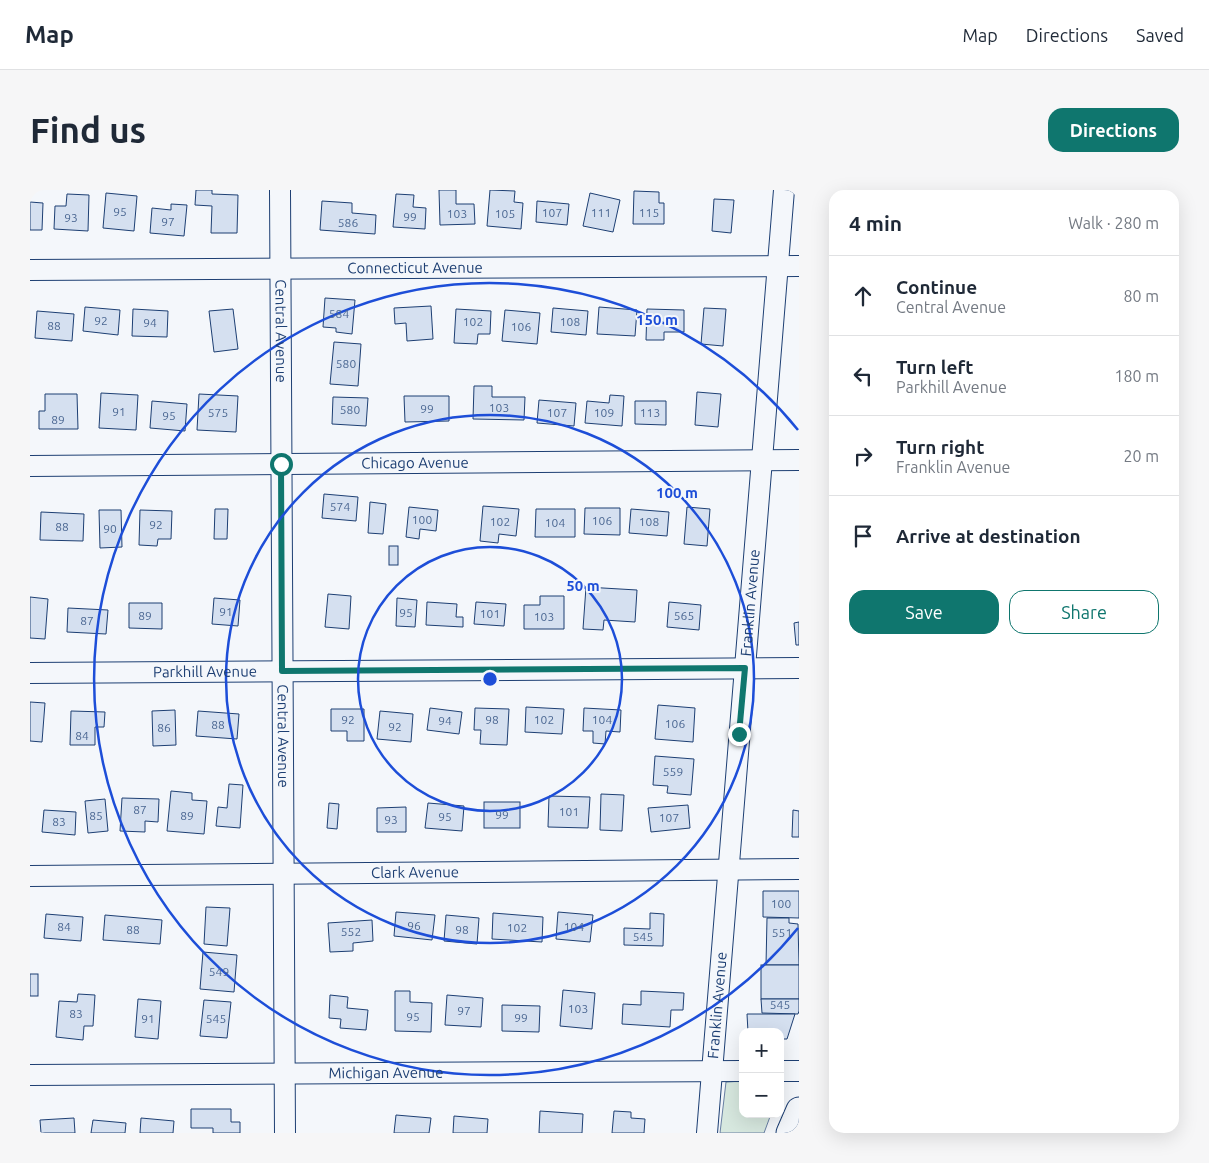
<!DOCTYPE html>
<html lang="en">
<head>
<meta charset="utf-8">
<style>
  :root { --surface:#fff; --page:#f6f6f7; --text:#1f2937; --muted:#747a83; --line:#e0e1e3; --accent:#0f766e }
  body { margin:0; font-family:Ubuntu,sans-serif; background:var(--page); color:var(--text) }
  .controls { position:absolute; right:15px; bottom:15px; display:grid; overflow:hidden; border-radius:10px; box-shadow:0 5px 20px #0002 }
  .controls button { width:45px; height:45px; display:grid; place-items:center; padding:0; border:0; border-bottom:1px solid var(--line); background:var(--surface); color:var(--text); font:25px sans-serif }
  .stop { position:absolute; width:15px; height:15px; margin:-11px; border:4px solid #0f766e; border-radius:50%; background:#fff }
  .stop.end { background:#0f766e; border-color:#fff; box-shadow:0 1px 5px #0008 }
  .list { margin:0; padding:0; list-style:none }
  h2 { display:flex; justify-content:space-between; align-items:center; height:65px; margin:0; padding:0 20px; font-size:21px }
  h2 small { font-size:16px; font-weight:400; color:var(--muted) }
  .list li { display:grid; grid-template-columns:32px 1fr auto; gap:15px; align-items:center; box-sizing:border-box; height:80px; padding:0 20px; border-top:1px solid var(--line) }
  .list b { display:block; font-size:19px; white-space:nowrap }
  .list p { margin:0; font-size:16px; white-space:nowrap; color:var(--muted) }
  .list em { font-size:16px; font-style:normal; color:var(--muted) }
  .actions { display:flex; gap:10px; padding:15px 20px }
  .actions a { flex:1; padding:11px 0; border:1px solid var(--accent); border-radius:15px; text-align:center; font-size:18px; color:var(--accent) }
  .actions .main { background:var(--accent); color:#fff }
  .icon { flex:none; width:28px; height:28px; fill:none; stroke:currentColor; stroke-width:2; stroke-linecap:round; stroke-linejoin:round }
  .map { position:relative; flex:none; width:769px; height:943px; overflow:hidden; border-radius:15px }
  header { display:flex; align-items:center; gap:30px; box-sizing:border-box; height:70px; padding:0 25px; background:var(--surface); border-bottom:1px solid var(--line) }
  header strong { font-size:24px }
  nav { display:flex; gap:28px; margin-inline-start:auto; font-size:18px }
  .intro { display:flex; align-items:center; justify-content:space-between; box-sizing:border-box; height:120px; padding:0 30px }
  h1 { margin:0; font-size:35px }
  .button { padding:12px 22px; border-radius:15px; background:var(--accent); color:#fff; font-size:18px; font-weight:700 }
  main { display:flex; gap:30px; padding:0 30px }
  aside { flex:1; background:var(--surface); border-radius:15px; box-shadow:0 5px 20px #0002 }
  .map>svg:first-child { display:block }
  .green { fill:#d7e8df; stroke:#687fa3 }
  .building { fill:#d5e0f0; stroke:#1d3f73 }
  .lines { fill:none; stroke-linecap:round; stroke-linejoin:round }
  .minor-casing { stroke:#1d3f73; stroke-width:22 }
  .major-casing { stroke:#1d3f73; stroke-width:27 }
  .minor { stroke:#f4f7fb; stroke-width:20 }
  .major { stroke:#f4f7fb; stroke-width:25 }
  .route { stroke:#0f766e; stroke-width:6 }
  .ring { fill:none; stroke:#1d4ed8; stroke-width:2.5 }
  .labels { text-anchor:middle; stroke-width:4; stroke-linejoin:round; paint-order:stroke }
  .number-label { font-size:12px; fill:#4b6792 }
  .street-label { font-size:15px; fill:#1d3f73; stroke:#f4f7fb }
  .centre { fill:#1d4ed8; stroke:#f4f7fb; stroke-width:2.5 }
  .ring-label { font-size:15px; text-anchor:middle; font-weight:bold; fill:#1d4ed8; stroke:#f4f7fb; stroke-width:4; stroke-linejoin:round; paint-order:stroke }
</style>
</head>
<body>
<header>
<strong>Map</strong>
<nav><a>Map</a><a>Directions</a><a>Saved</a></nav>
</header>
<div class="intro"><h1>Find us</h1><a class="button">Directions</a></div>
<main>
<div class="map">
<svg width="769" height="943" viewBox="0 0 769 943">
  <rect width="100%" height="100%" fill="#f4f7fb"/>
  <path class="green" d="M713,891V924H741L734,943H690L696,892Z"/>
  <g class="building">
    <path d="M166,0H182V4L208,5L207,43H181L182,16L165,15Z"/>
    <path d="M409,0H426V14H444L445,34L410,35Z"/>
    <path d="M460,0L485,1L484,12L493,13L491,39L457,36Z"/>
    <path d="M604,1L629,2V13H634V34H603Z"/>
    <path d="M76,3L107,6L104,41L73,38Z"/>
    <path d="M560,3L590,10L583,42L553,36Z"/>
    <path d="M37,4L59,5L58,41L24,39L25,16H36Z"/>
    <path d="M366,4L384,5L383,17L396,18L395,39L363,37Z"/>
    <path d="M684,9L704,10L701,43L682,41Z"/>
    <path d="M292,11L322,13V23L346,25L345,44L290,40Z"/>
    <path d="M507,11L539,14L537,35L506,32Z"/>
    <path d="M0,12L13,13L12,40H0Z"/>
    <path d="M141,14L157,15L154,46L120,43L122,18L141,20Z"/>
    <path d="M295,108L325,110L322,144L306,142V138L293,137Z"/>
    <path d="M401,116L403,149L377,151L376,133L365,134L364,118Z"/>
    <path d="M55,117L90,120L88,145L53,141Z"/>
    <path d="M569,117L607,120L605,146L567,144Z"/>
    <path d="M523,118L558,121L556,145L521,142Z"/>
    <path d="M674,118L696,119L693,156L671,154Z"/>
    <path d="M103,119L138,121L137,147L102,146Z"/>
    <path d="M203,119L208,159L184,162L179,121Z"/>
    <path d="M426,119L461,121L460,144H448L447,154L424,153Z"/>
    <path d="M617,119L654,120V142H634V150H616Z"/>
    <path d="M475,120L510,123L507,154L472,151Z"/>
    <path d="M7,121L44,124L42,151L5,148Z"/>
    <path d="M304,152L331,154L328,196L300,194Z"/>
    <path d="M444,196H462V207H495L494,230L443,229Z"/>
    <path d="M667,202L691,204L688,237L665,235Z"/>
    <path d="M71,203L108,205L106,240L69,238Z"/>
    <path d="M15,204H47L48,239H9V221H15Z"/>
    <path d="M169,204L208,206L206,242L167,240Z"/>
    <path d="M580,205L594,206L592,236L555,233L557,211L579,213Z"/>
    <path d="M374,206H419V231L375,232Z"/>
    <path d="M303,207L338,208L336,236L302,234Z"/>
    <path d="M509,210L546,213L544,236L507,233Z"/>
    <path d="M122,211L157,214L155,241L120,238Z"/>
    <path d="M605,211H636V235L605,234Z"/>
    <path d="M294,304L328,307L326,331L292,328Z"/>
    <path d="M340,312L356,314L353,344L338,343Z"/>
    <path d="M453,316L489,319L486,346L469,344L468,353L450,351Z"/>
    <path d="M379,317L408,320L406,341L390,339L389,349L376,347Z"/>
    <path d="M657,317L680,319L677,356L654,354Z"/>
    <path d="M555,318H590V345L554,344Z"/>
    <path d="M185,319H198L197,349H184Z"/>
    <path d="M506,319H545V347H505Z"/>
    <path d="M601,319L639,322L637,346L599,343Z"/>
    <path d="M69,320H91L92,357L70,358Z"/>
    <path d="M110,320L142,321L141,349H128L127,356L109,355Z"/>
    <path d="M11,322L54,324L53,351L10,350Z"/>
    <rect x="359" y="356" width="9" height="19"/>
    <path d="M556,397L607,400L605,432L574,430L573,440L553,439Z"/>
    <path d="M298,404L321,406L319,439L295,437Z"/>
    <path d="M510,406H534V439H494V415H510Z"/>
    <path d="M0,407L18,409L15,449L0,448Z"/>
    <path d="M184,408L210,410L208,436L182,434Z"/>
    <path d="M367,408L387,410L385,437L366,436Z"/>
    <path d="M397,412L427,414L426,427H433V437L396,435Z"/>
    <path d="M446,412L476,414L474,436L444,434Z"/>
    <path d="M639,412L671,415L669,440L637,437Z"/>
    <path d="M99,413H132V439L99,438Z"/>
    <path d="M38,418L78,420L76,444L37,442Z"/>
    <path d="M769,432V455H766L764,433Z"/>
    <path d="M0,512L15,513L12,552L0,551Z"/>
    <path d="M628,515L665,518L663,552L625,549Z"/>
    <path d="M496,517L534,519L532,544L495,542Z"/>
    <path d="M400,518L432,522L429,544L397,540Z"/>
    <path d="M445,518L479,519L477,555L450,554L451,540H444Z"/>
    <path d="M554,518L591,520L590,542L576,541L575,554L563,553V541H553Z"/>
    <path d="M301,519H334V551H317V541H301Z"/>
    <path d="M145,520L146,555L123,556L122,521Z"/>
    <path d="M41,521L75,522L74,537H65V555H40Z"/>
    <path d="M168,521L209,524L207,549L166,546Z"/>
    <path d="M350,521L383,524L381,552L347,549Z"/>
    <path d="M625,566L664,569L661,605L637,603L638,596L623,595Z"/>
    <path d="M199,594L213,595L210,638L186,636L188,617L197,618Z"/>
    <path d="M141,601L162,603V610L177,611L174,644L137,641Z"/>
    <path d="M571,604L594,605L592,641L570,640Z"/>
    <path d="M519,606L560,607L558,638L518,637Z"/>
    <path d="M92,608L129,609L128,632L115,631V642L90,641Z"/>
    <path d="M75,609L78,641L58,643L55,611Z"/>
    <rect x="454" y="612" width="36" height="26"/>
    <path d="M299,613L309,614L307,639L297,638Z"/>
    <path d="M398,613L434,616L432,641L395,638Z"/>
    <path d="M658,615L660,638L621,642L618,618Z"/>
    <path d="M376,617V642H347V618Z"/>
    <path d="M14,620L46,622L45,645L12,642Z"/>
    <path d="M763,620L769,621V647H762Z"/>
    <path d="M733,701H769V728L733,727Z"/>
    <path d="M176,717L200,718L197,756L174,754Z"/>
    <path d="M366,722L405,725L402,750L364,746Z"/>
    <path d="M528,722L563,725L560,752L526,749Z"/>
    <path d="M463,723L513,727L512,752L462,749Z"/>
    <path d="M620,723L634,724L633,756L594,755V738L620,739Z"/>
    <path d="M16,724L53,727L51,751L14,748Z"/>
    <path d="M75,725L132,730L130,754L73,750Z"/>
    <path d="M416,725L449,728L447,754L414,751Z"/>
    <path d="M737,728H759V733L768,734L769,775H736Z"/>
    <path d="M342,730L343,751L323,753V761L300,762L298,733Z"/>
    <path d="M173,762L207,765L204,802L170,799Z"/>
    <rect x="731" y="775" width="38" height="34"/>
    <rect x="0" y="784" width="8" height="22"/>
    <path d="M533,800L565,803L562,839L530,836Z"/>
    <path d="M365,801H380V812L402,813L401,842L365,841Z"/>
    <path d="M611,801L654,803L653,820H641L640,837L592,834L593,814L611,815Z"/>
    <path d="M48,804L65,805L63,836H54L53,850L26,847L29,811L47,812Z"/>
    <path d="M300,805L318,807L317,818L338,820L336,840L310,838L311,829L299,828Z"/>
    <path d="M417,805L453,808L451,837L415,835Z"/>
    <path d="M108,809L131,811L128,849L105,847Z"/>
    <path d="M731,809H769V821L768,824L732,823Z"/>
    <path d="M174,810L201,812L197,848L170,846Z"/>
    <path d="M472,815L510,816L509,842L472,841Z"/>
    <path d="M717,824H765L757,849H750V842H718Z"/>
    <path d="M161,919H201V932H210V943H183V938H161Z"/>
    <path d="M510,921L553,924L552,943H509Z"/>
    <path d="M584,921L601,922V928L615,929L614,943H582Z"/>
    <path d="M366,925L401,928L399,943H364Z"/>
    <path d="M424,926L458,929L457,943H423Z"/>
    <path d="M44,928L45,943H11L10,930Z"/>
    <path d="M111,928L144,931L143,943H110Z"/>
    <path d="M63,930L96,933L95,943H61Z"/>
  </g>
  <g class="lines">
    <g class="minor-casing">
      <g id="minor">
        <path id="s1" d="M250,0L255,943"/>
        <path id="s2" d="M0,80L769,76"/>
        <path id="s3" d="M0,276L769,270"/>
        <path id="s4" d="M0,483L769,478"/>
        <path id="s5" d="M0,686L769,679"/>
        <path d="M750,881H769"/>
        <path id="s6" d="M0,885L713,881"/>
        <path id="s7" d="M677,943L754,0"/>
      </g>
    </g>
    <g class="major-casing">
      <path id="major" d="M759,943L769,920"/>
    </g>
    <use href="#minor" class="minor"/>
    <use href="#major" class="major"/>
  </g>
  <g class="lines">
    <path class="route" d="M251,274L252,481L715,478L709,544"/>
  </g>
  <g class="ring">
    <circle cx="460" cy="489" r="132"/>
    <circle cx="460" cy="489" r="264"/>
    <path d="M768 738A396 396 0 1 1 768 240"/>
  </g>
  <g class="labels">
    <g class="number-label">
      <text x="90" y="26">95</text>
      <text x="522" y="27">107</text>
      <text x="571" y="27">111</text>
      <text x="619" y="27">115</text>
      <text x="427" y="28">103</text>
      <text x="475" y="28">105</text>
      <text x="380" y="31">99</text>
      <text x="41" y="32">93</text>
      <text x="138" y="36">97</text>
      <text x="318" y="37">586</text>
      <text x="309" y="128">584</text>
      <text x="71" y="135">92</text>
      <text x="443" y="136">102</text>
      <text x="540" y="136">108</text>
      <text x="120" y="137">94</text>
      <text x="24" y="140">88</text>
      <text x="491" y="141">106</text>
      <text x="316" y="178">580</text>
      <text x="469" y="222">103</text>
      <text x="397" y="223">99</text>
      <text x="320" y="224">580</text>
      <text x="89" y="226">91</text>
      <text x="188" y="227">575</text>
      <text x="527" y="227">107</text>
      <text x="574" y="227">109</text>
      <text x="620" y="227">113</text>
      <text x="139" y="230">95</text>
      <text x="28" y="234">89</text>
      <text x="310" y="321">574</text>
      <text x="392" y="334">100</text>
      <text x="572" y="335">106</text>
      <text x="470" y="336">102</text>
      <text x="619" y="336">108</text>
      <text x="525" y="337">104</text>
      <text x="126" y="339">92</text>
      <text x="32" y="341">88</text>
      <text x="80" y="343">90</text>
      <text x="196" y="426">91</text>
      <text x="376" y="427">95</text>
      <text x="460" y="428">101</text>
      <text x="115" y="430">89</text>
      <text x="654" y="430">565</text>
      <text x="514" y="431">103</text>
      <text x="57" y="435">87</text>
      <text x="318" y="534">92</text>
      <text x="462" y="534">98</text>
      <text x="514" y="534">102</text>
      <text x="572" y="534">104</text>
      <text x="415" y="535">94</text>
      <text x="645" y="538">106</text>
      <text x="188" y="539">88</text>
      <text x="365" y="541">92</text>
      <text x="134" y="542">86</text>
      <text x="52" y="550">84</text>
      <text x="643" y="586">559</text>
      <text x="110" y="624">87</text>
      <text x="539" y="626">101</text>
      <text x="472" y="629">99</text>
      <text x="66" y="630">85</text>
      <text x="157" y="630">89</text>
      <text x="415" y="631">95</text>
      <text x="639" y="632">107</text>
      <text x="361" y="634">93</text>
      <text x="29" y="636">83</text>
      <text x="751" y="718">100</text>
      <text x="384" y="740">96</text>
      <text x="34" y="741">84</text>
      <text x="544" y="741">104</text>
      <text x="487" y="742">102</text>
      <text x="103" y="744">88</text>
      <text x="432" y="744">98</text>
      <text x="321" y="746">552</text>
      <text x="752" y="747">551</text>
      <text x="613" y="751">545</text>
      <text x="189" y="786">549</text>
      <text x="750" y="819">545</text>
      <text x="548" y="823">103</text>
      <text x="434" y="825">97</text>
      <text x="46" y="828">83</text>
      <text x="383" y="831">95</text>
      <text x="491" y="832">99</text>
      <text x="118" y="833">91</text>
      <text x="186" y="833">545</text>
    </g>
    <g class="street-label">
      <text dy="5" stroke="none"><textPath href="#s2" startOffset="385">Connecticut Avenue</textPath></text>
      <text dy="5" stroke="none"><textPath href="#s1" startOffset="141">Central Avenue</textPath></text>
      <text dy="5" stroke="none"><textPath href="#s3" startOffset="385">Chicago Avenue</textPath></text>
      <text dy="5" stroke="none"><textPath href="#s7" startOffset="532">Franklin Avenue</textPath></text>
      <text dy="5" stroke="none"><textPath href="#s4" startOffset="175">Parkhill Avenue</textPath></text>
      <text dy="5" stroke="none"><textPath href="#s1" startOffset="546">Central Avenue</textPath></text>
      <text dy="5" stroke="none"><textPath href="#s5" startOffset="385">Clark Avenue</textPath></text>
      <text dy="5" stroke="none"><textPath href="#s7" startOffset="128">Franklin Avenue</textPath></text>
      <text dy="5" stroke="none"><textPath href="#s6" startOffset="356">Michigan Avenue</textPath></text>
    </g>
  </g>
  <circle cx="460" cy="489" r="8" class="centre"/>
  <g class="ring-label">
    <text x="627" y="135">150 m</text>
    <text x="647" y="308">100 m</text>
    <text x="553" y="401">50 m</text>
  </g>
</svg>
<div class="controls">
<button>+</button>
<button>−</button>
</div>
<div class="stop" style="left:251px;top:274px"></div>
<div class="stop end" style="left:709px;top:544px"></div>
</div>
<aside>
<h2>4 min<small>Walk · 280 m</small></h2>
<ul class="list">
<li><svg class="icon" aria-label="ahead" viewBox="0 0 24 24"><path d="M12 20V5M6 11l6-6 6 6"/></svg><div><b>Continue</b><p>Central Avenue</p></div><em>80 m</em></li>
<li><svg class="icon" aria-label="left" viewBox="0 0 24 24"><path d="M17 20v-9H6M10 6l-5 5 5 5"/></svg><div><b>Turn left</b><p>Parkhill Avenue</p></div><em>180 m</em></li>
<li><svg class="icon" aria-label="right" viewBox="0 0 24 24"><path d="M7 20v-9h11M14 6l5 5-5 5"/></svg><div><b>Turn right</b><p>Franklin Avenue</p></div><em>20 m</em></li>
<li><svg class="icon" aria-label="arrive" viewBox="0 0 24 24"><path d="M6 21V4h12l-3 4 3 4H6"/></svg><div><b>Arrive at destination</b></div></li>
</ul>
<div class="actions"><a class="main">Save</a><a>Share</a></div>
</aside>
</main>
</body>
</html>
